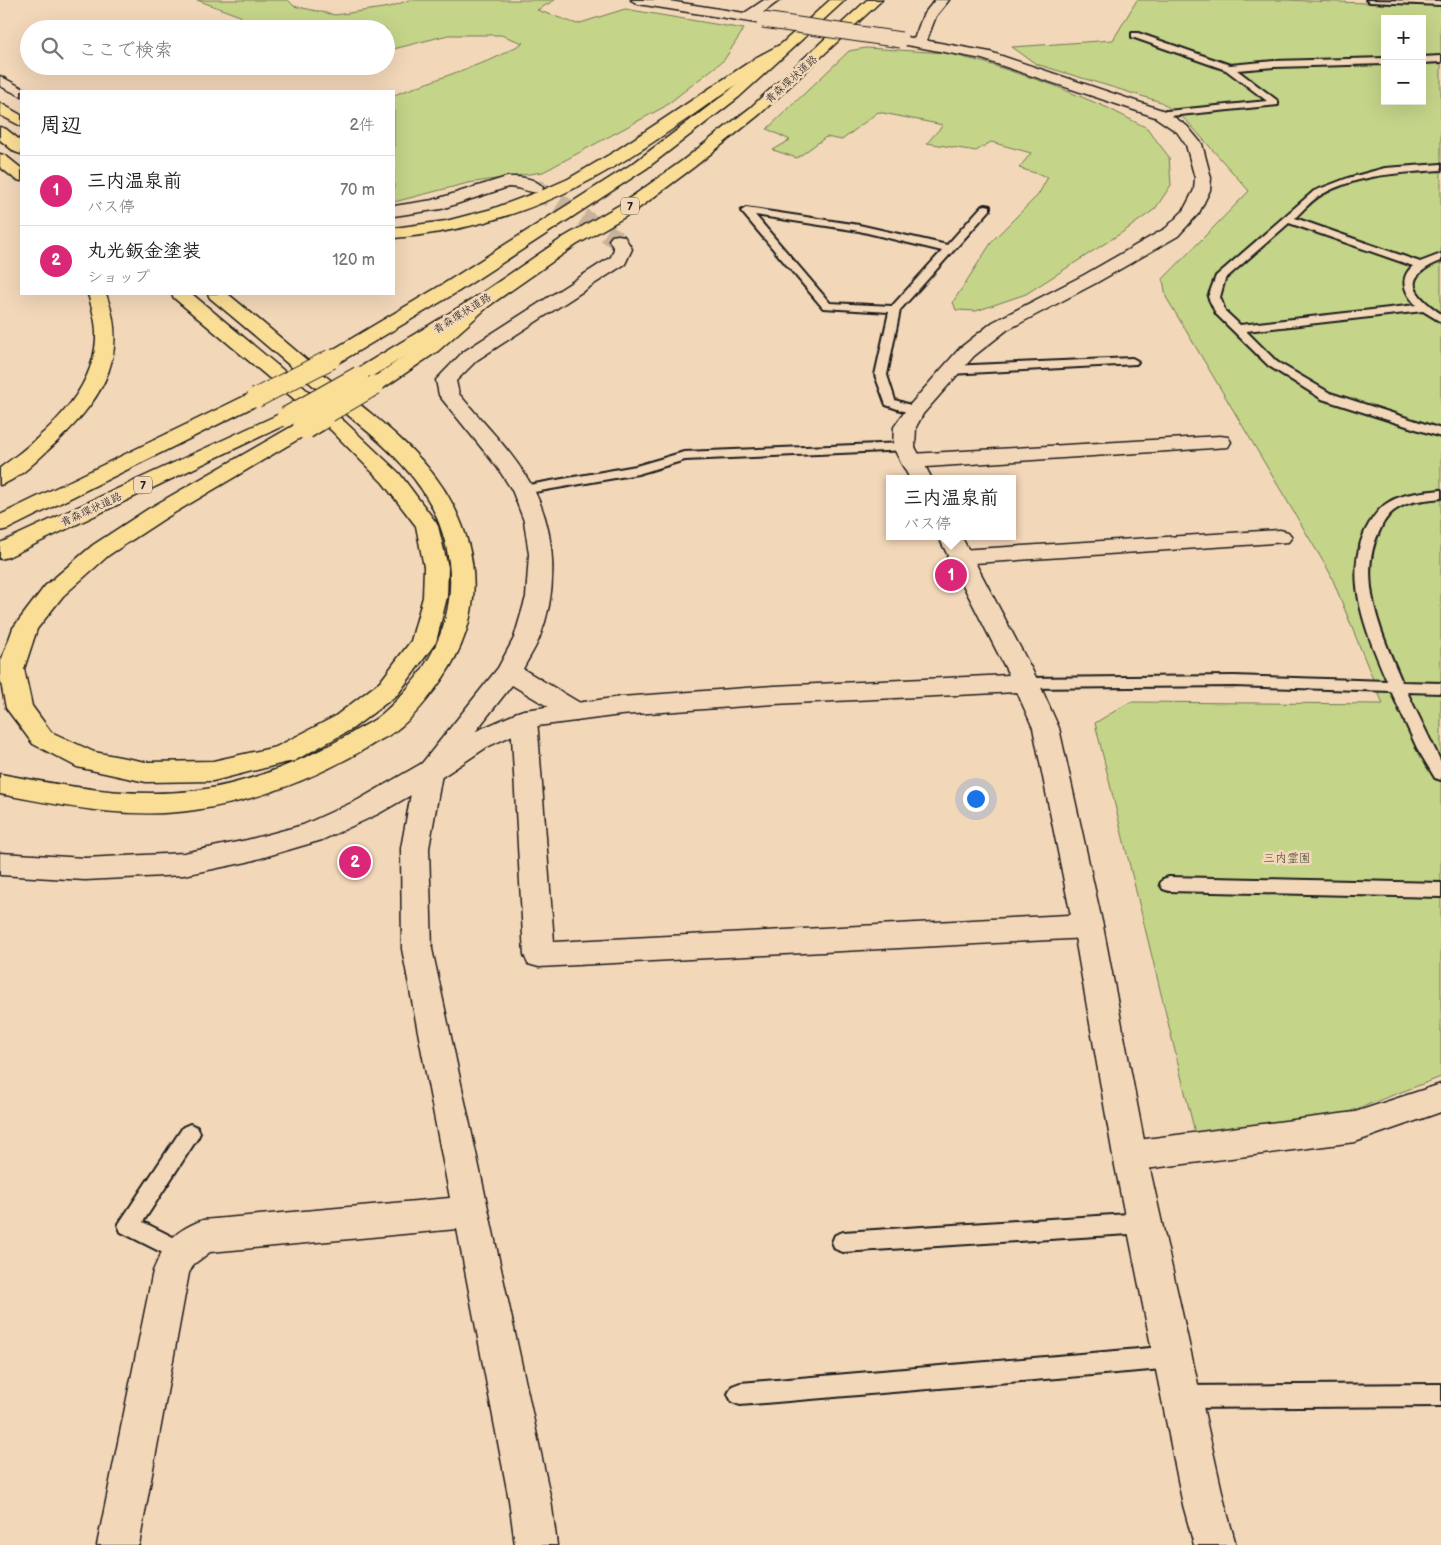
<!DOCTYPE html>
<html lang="ja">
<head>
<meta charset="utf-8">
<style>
  :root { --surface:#fff; --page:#f6f6f6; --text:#222; --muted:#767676; --line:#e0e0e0; --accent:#db2777 }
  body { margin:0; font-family:"Balsamiq Sans","Klee One",sans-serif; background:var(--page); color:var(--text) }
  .controls { position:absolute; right:15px; top:15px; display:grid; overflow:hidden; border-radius:0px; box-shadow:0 5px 20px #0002 }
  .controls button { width:45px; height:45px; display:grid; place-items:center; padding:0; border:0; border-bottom:1px solid var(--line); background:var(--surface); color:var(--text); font:25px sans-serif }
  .you { position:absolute; left:975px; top:798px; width:18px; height:18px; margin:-12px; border:4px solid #fff; border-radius:50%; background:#1a73e8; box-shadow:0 0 0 8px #1a73e833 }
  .badge { display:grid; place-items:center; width:32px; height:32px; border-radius:50%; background:var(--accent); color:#fff; font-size:16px; font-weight:700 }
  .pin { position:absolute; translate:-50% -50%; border:2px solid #fff; box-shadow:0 1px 5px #0006 }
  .popup { position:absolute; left:886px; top:475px; width:130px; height:65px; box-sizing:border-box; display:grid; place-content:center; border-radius:0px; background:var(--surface); filter:drop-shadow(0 1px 4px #0005); font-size:16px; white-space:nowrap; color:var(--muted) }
  .popup b { font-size:19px; color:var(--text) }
  .popup::after { content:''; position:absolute; left:50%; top:100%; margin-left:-10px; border:10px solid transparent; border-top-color:var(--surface) }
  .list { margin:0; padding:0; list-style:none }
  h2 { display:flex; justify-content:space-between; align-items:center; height:65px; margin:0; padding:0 20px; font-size:21px }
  h2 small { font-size:16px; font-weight:400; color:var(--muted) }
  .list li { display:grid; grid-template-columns:32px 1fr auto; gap:15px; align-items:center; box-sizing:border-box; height:70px; padding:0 20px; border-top:1px solid var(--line) }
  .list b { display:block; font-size:19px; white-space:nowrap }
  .list p { margin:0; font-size:16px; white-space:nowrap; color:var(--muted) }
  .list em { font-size:16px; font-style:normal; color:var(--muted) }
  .icon { flex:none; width:28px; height:28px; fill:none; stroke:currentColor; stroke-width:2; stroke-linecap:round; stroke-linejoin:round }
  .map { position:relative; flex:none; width:1441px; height:1545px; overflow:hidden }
  .search { position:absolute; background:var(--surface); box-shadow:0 5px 20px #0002; left:20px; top:20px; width:375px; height:55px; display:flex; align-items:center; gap:12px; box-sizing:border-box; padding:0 18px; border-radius:28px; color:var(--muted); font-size:19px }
  .panel { position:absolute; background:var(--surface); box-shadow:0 5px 20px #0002; left:20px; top:90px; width:375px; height:205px; border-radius:0px }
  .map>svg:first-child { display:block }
  .green { fill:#c4d489; stroke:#707852; fill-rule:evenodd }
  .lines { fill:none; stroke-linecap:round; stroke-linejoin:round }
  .minor-tunnel { stroke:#c8b29a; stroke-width:19; stroke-dasharray:19 9; stroke-linecap:butt }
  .service-casing { stroke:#1c1c1c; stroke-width:4 }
  .minor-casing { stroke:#1c1c1c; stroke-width:3 }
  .tertiary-casing { stroke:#1c1c1c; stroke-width:3 }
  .trunk-casing { stroke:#1c1c1c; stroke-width:3 }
  .motorway-casing { stroke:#1c1c1c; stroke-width:3 }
  .service { fill:#f3d7b9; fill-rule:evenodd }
  .minor { fill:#f3d7b9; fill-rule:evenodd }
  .tertiary { fill:#f3d7b9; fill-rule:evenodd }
  .trunk { fill:#fbde96; fill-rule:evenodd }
  .motorway { fill:#fbde96; fill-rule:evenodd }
  .tertiary-bridge-casing { stroke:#1c1c1c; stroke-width:17; stroke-linecap:butt }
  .trunk-bridge-casing { stroke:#1c1c1c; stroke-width:21; stroke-linecap:butt }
  .motorway-bridge-far1-casing { stroke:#1c1c1c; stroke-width:21; stroke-linecap:butt }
  .motorway-bridge-casing { stroke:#1c1c1c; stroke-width:27; stroke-linecap:butt }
  .tertiary-bridge { stroke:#f3d7b9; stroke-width:15 }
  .trunk-bridge { stroke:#fbde96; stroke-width:19 }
  .motorway-bridge-far1 { stroke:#fbde96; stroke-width:19 }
  .motorway-bridge { stroke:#fbde96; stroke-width:24 }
  .labels { text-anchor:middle; stroke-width:5; stroke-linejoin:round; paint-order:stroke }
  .far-street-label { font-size:11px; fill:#1c1c1c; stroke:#f3d7b9 }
  .shield { fill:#f3d7b9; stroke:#5c544b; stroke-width:1 }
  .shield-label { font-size:11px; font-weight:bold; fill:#1c1c1c }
  .park-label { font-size:12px; fill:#464a37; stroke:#f3d7b9 }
</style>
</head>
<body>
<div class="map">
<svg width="1441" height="1545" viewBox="0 0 1441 1545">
  <rect width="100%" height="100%" fill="#f3d7b9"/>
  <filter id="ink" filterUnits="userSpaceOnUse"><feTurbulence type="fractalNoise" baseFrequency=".02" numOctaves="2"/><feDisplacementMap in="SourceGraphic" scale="10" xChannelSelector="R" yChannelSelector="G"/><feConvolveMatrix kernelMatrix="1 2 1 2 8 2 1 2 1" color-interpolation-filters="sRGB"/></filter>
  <g filter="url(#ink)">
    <g class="green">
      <path d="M197,0H288L294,6L335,15L390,7L409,0H555L537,10L577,24L625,9L744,29L724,60L664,107L543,172L468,183L394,202V95L493,59L523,43L501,35H448L386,51V29H255L240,16Z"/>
      <path d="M1137,0H1285L1418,5L1419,0H1441V1077L1335,1117L1195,1133L1095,723L1130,702L1383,704L1330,573L1166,297L1163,279L1249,191L1187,121L1161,102L1036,64L1012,47L1113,40ZM1385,19H1422V101H1385Z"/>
      <path d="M866,48L946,53L986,63L1053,85L1108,108L1147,128L1169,157L1171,185L1155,209L1126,230L1026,294L976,311L956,310L953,302L993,240L1038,195L1048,177L1019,168L1031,153L991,142L976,151L927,143L943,125L878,112L842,140L826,137L797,158L773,150L790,140L767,129L849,51Z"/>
    </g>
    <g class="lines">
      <path class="minor-tunnel" d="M535,188L618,240"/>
      <g class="service-casing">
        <g id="service">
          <path d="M1366,0L1441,1V5L1370,2Z"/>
          <path d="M1132,33H1138L1230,65L1274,61L1385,58V64L1274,67L1237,70L1278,101V105L1160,117L1157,116V112L1267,101L1226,70L1132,37Z"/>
          <path d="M1441,56V62L1422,63V57Z"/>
          <path d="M1441,164V170C1401,173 1357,174 1321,195C1312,200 1303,210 1295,218L1420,262L1441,254V261C1401,277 1411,293 1441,314V322L1423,311L1246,331L1277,362L1330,393L1441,429V437L1322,399L1269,366L1216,314L1208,297L1216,276L1314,191L1348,178L1385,168ZM1289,223L1413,266C1398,279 1405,293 1416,305L1240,325L1225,311L1220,297L1225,279Z"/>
          <path d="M986,205L990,206V210L900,310L887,375L895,400L919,408L921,411L919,414L915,415L886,405L875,375L889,312L823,308L741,211L746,208L859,225L947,245L982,206ZM755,215L859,231L942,251L892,306L830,303Z"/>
          <path d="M1132,358L1136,360L1138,362L1136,364L950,374L944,370L950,366Z"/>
          <path d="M904,443L908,444L910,447L908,450L685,460L638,474L523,494L516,490L523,486L636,466L684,452Z"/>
          <path d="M1441,490V498C1427,500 1412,500 1400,507C1390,512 1384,520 1380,530C1355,578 1383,637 1402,682L1441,683V693L1407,692L1441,762V780L1435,778L1417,748L1391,691L1234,686L1026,688L1021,687L1018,683L1021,679L1026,678L1234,676L1387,681C1367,634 1340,573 1369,524C1374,516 1380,507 1389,502C1404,493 1424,492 1441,490Z"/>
          <path d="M1169,877L1441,883V897L1169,891L1163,889L1160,884L1163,879Z"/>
          <path d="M190,1124L197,1127L200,1133L197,1139L143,1222L189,1245L192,1252L189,1259L181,1262L121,1232L118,1225L183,1127Z"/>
          <path d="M1145,1213L1152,1216L1156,1223L1152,1230L1145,1233L843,1252L835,1249L832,1242L835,1235L843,1232Z"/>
          <path d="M1174,1346L1182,1349L1185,1357L1182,1365L1174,1368L740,1405L732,1402L728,1394L732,1386L740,1383Z"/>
          <path d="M1441,1384V1406L1182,1408L1174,1405L1170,1397L1174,1389L1182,1386Z"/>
        </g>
      </g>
      <g class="minor-casing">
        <g id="minor">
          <path d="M764,0H780L753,20H743L741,17L743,14Z"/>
          <path d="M935,0H949L936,16L925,45H915L913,42L923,15Z"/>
          <path d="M0,76L28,91H21V96L0,86Z"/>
          <path d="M507,177C520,177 535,177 543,188L541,192C530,194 521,187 508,187L441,209L394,216V206L433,200Z"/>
          <path d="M618,235L624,236L632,249L625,264L477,360L456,381L459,394C484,424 516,455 534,490C557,535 558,593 539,639C535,649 528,659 523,669L585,706L589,712L585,718L576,721L567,718L512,685L442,774L429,848L432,949L551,1500L557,1545H515L509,1500L457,1229L210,1252L194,1264L189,1273L139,1545H97L153,1271C165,1243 173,1231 203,1220L450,1198L402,949L401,848L415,772L498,668L514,638L526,597L529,554L524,521L512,490L497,467L442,399L439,395L436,380L463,352L611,257L614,249L609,240L612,236Z"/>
          <path d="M1220,436L1228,437L1231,442L1228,447L911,468L903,466L900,461L903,456L911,454Z"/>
          <path d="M1280,530L1288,532L1292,537L1288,542L959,564L951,562L947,557L951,552L959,550Z"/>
          <path d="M524,710L533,713L537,719L554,942L1088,914L1099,918L1103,926L1099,934L1088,938L539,967L528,964L524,955L511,719L515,713Z"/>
          <path d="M1441,1084V1112L1355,1142L1130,1171L1118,1167L1113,1156L1118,1145L1130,1141L1355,1112Z"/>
        </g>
      </g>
      <g class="tertiary-casing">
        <g id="tertiary">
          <path d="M631,0H663L763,16L770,20L763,24L638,4Z"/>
          <path d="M901,36L990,52L1165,111L1187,126L1202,144L1211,178L1210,190L1199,213L1178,236L1096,283L1007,330L974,356L923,414L916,427L915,447L932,479H910L893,447L894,427L908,407L960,348L993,322L1084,275L1166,228L1183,211L1194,190L1195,178L1186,145L1177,132L1155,117L982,59L896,43L894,40L896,37Z"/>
          <path d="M938,536H961L1039,683L1059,728L1103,926L1147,1156L1225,1505L1236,1545H1194L1183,1505L1113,1156L1073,926L1033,728L1017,692L774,704L621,715L530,727L487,747L439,779L378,814L322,840L247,862L184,875L85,880L0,875V853L85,858L184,853L247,840L303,825L358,800L419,765L467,735L524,710L621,697L774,686L1009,675Z"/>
        </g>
      </g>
      <g class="trunk-casing">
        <g id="trunk">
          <path d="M830,0H845L739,97L647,168L459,291L338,363L331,365L324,363L321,359L324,355L445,283L635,162L729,91Z"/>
          <path d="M867,0H882L760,114L694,167L635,211L576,245L490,305L366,380L359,382L352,380L349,376L352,372L476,297L564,237L623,203L682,161L750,108Z"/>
          <path d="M256,392L263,394L266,398L263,402L8,529L0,531V515L249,394Z"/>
          <path d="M286,411L293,413L296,417L293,421L8,557L0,559V543Z"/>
        </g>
      </g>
      <g class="motorway-casing">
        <g id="motorway">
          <path d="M787,41L792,42L794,45L792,48C720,92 654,148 579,186C522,215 457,233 394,238V228L446,221L492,209L543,190L568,179L614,152L757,57Z"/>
          <path d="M0,103L21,115V126L0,115Z"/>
          <path d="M0,127L6,129L21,141V154L15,152L0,140Z"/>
          <path d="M0,154L6,156L21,168V181L15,179L0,167Z"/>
          <path d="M88,294H106C132,362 95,408 46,452C33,464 17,480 0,485V468C42,437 93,395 96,339C97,324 92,308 88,294Z"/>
          <path d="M172,294H192L345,422L399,473L435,521L438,526L448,567L447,597L436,642L398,694L352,729L294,761L284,763L213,781L146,782L77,767L33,744L6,708L0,678V664L13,628L45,586L93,545L148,509L298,423L305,421L312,423L316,427L312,431L164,519L109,555L63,596L37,629L24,669L32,706L51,732L94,752L146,762L213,761L276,747L334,717L380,682L411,641L423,597L424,567L416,526L383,483L331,430L174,298Z"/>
          <path d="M208,294H228C266,325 303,357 341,389C382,423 428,456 453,505C486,569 479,632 435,689C425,703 413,717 399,728C390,736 379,740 370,746C316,778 258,801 195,810C130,820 64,806 0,794V774C64,786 127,798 192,791C249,784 301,762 350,734C361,727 373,722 382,714C447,658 471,582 430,503C406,459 363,428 325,396C287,363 249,330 210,298Z"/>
          <path d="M483,295L490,297L492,301L490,305L438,351L382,389L375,391L368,389L365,385L368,381L424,343L476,297Z"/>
        </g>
      </g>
      <use href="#service" class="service"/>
      <use href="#minor" class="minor"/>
      <use href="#tertiary" class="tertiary"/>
      <use href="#trunk" class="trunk"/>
      <use href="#motorway" class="motorway"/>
      <g class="tertiary-bridge-casing">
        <path id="tertiary-bridge" d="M763,20L901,40"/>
      </g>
      <g class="trunk-bridge-casing">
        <g id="trunk-bridge">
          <path d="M256,398L331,359"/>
          <path d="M286,417L359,376"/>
        </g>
      </g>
      <g class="motorway-bridge-far1-casing">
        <path id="motorway-bridge-far1" d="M321,417L375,385"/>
      </g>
      <g class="motorway-bridge-casing">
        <path id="motorway-bridge" d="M305,427L323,416"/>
      </g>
      <use href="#tertiary-bridge" class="tertiary-bridge"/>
      <use href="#trunk-bridge" class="trunk-bridge"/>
      <use href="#motorway-bridge-far1" class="motorway-bridge-far1"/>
      <use href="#motorway-bridge" class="motorway-bridge"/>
    </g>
  </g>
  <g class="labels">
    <g class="far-street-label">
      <text transform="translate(791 79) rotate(-42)" y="4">青森環状道路</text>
      <text transform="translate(462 313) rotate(-32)" y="4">青森環状道路</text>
      <text transform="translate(91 509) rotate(-25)" y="4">青森環状道路</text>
    </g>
    <g class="shield">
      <rect x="621" y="197.5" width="18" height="17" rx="4"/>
      <rect x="134" y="476.5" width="18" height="17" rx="4"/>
    </g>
    <g class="shield-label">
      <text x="630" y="210">7</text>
      <text x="143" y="489">7</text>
    </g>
    <g class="park-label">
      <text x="1287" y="862">三内霊園</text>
    </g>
  </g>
</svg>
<div class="controls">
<button>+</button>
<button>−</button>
</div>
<div class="you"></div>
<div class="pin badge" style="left:951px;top:575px">1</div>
<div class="popup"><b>三内温泉前</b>バス停</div>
<div class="pin badge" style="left:355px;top:862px">2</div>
<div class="search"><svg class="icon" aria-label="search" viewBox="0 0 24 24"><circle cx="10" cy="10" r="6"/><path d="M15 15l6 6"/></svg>ここで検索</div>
<section class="panel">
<h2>周辺<small>2件</small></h2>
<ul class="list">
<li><span class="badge">1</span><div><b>三内温泉前</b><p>バス停</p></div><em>70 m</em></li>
<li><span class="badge">2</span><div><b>丸光鈑金塗装</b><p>ショップ</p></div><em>120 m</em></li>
</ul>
</section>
</div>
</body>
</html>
